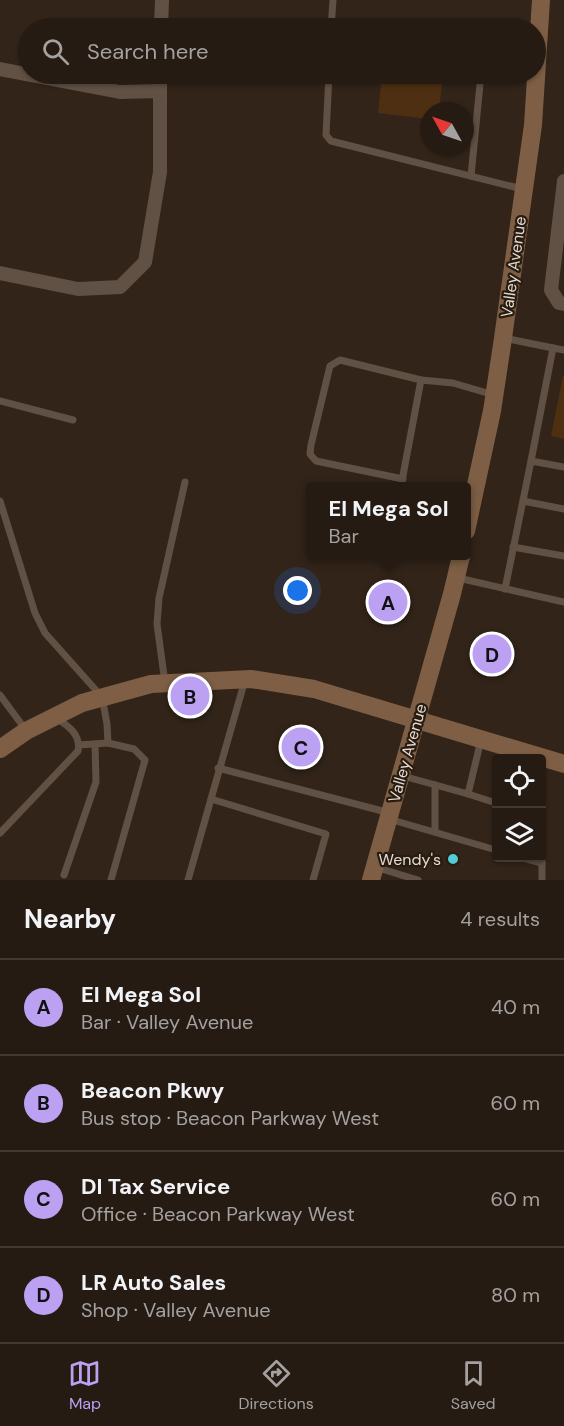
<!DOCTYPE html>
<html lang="en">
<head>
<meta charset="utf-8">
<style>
  :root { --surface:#261b13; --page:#2e241c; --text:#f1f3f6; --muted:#a4a1a0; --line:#423933; --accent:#bca0f2 }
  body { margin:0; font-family:"DM Sans",sans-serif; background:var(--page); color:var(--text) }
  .controls { position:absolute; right:18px; bottom:18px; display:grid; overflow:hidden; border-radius:6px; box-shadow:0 2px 4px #0004 }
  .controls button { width:54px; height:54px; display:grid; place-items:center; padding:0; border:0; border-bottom:2px solid var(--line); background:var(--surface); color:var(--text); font:30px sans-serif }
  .compass { position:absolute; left:420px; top:102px; width:54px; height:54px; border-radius:50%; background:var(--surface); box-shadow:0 2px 4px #0004; rotate:310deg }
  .you { position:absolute; left:298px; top:591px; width:21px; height:21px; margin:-15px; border:4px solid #fff; border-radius:50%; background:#1a73e8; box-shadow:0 0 0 9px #1a73e833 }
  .badge { display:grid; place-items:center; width:39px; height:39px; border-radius:50%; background:var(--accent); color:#111; font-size:20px; font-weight:700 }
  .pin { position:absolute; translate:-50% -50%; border:3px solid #fff; box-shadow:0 2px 6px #0006 }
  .popup { position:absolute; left:306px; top:482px; width:165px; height:78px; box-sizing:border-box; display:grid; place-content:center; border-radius:6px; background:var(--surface); filter:drop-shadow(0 2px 4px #0005); font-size:20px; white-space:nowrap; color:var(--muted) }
  .popup b { font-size:22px; color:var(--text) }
  .popup::after { content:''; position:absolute; left:50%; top:100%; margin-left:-12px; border:12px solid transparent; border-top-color:var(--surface) }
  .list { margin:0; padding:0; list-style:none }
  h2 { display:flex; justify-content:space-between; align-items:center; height:78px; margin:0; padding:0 24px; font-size:26px }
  h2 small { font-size:20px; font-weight:400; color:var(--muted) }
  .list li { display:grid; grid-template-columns:39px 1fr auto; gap:18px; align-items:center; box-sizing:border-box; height:96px; padding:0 24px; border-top:2px solid var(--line) }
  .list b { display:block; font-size:22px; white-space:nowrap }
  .list p { margin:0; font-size:20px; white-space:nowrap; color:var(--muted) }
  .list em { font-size:20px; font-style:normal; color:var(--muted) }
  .icon { flex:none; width:33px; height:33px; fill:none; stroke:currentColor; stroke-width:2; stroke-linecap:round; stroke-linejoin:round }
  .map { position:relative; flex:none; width:564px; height:880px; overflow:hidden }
  .search { position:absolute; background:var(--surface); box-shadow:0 2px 4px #0004; left:18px; right:18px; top:18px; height:66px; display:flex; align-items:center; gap:15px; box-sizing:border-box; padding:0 21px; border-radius:33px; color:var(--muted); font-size:22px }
  .sheet { height:462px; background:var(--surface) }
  nav { display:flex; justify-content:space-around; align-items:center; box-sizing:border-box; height:84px; border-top:2px solid var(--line); background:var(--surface); font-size:16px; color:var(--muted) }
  nav a { display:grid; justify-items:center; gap:3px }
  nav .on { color:var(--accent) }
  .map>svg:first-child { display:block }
  .building { fill:#4e2f12 }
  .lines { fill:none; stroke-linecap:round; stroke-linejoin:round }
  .lane { stroke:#615144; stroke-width:7 }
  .street { stroke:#615144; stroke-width:14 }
  .secondary { stroke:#7e5f45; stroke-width:18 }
  .poi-dot { fill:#52ccd6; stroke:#281b0f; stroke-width:2 }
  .labels { text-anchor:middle; stroke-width:4.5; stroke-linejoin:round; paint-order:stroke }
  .street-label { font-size:16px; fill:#e4dad3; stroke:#281b0f }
  .poi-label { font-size:16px; fill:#e4dad3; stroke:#281b0f; text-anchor:end }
</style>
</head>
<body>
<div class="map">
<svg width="564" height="880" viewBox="0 0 564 880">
  <rect width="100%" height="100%" fill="#322419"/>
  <g class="building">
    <path d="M382,74H443L439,111H429V119L378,113Z"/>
    <path d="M563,376H564V439L551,436Z"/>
  </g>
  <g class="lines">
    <g class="lane">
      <path d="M332,26L365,28"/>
      <path d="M331,28L333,0"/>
      <path d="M329,74L326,135L331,141L522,189"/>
      <path d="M471,176L481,74"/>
      <path d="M504,338L553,348L531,461"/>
      <path d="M553,348L564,350"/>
      <path d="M0,401L73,420"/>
      <path d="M403,479L316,461L310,454L311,445L330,366L340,360L421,380"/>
      <path d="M401,486L421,380L453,383L494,395"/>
      <path d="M0,501L35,613L45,633L102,697L107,724L108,743L79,745"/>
      <path d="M523,501L564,509"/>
      <path d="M513,547L564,556"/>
      <path d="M458,578L564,602"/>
      <path d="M505,589L531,461L564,467"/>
      <path d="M165,683L157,624L159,598L185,482"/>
      <path d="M0,695L25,729"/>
      <path d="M108,743L134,749L145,760L111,880"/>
      <path d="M218,768L390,813"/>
      <path d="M403,776L468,794L481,740"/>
      <path d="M435,785V832"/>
      <path d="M468,794L496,803"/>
      <path d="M211,799L245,680"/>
      <path d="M389,819L496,850"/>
      <path d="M0,833L78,751C81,735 69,726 56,718"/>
      <path d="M523,858L542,863L541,858"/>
      <path d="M375,867L418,880"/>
      <path d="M64,875L96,782L95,744"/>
      <path d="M188,880L211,799L326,834L313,880"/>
      <path d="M542,880V863"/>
    </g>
    <g class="street">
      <path d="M161,28L162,0"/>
      <path d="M0,69L120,92L160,91V172L145,262L120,287L78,289L0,273"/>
      <path d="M160,91V74"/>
      <path d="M564,181L551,290L559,303L564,304"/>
    </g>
    <g class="secondary">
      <path d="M466,531L492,411L503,338L533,125L541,0"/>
      <path d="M0,749L26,731L82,703L151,684L251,679L314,689L564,764"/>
      <path d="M371,880L452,594L461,556"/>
    </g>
  </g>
  <circle class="poi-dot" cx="453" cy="859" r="6"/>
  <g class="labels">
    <g class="street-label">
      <text transform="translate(513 267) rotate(-82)" y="6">Valley Avenue</text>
      <text transform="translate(407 753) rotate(-74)" y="6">Valley Avenue</text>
    </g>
    <g class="poi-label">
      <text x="441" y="865">Wendy's</text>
    </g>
  </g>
</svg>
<div class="controls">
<button><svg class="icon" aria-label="locate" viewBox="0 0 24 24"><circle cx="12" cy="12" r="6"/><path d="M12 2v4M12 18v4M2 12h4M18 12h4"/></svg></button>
<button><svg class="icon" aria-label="layers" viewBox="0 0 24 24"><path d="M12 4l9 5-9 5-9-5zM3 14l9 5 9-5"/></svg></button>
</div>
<svg class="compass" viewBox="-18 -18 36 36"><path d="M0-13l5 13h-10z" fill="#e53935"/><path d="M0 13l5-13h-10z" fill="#a4a1a0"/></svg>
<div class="you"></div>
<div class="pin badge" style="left:388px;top:602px">A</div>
<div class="popup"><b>El Mega Sol</b>Bar</div>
<div class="pin badge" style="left:190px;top:696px">B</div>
<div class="pin badge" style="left:301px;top:747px">C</div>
<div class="pin badge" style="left:492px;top:654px">D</div>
<div class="search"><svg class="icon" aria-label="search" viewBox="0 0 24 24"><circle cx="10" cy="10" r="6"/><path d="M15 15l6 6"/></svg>Search here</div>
</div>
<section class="sheet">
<h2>Nearby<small>4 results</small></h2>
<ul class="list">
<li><span class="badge">A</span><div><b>El Mega Sol</b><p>Bar · Valley Avenue</p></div><em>40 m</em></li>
<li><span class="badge">B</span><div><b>Beacon Pkwy</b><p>Bus stop · Beacon Parkway West</p></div><em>60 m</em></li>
<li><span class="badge">C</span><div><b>DI Tax Service</b><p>Office · Beacon Parkway West</p></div><em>60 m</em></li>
<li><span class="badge">D</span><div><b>LR Auto Sales</b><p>Shop · Valley Avenue</p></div><em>80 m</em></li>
</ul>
</section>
<nav>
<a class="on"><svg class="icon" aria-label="map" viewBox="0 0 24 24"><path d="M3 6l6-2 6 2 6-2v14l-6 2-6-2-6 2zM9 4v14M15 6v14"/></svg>Map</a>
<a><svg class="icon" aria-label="directions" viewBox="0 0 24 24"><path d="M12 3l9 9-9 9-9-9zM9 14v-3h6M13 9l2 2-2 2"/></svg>Directions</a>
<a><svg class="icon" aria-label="saved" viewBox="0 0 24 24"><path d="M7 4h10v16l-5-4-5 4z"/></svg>Saved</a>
</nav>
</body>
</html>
